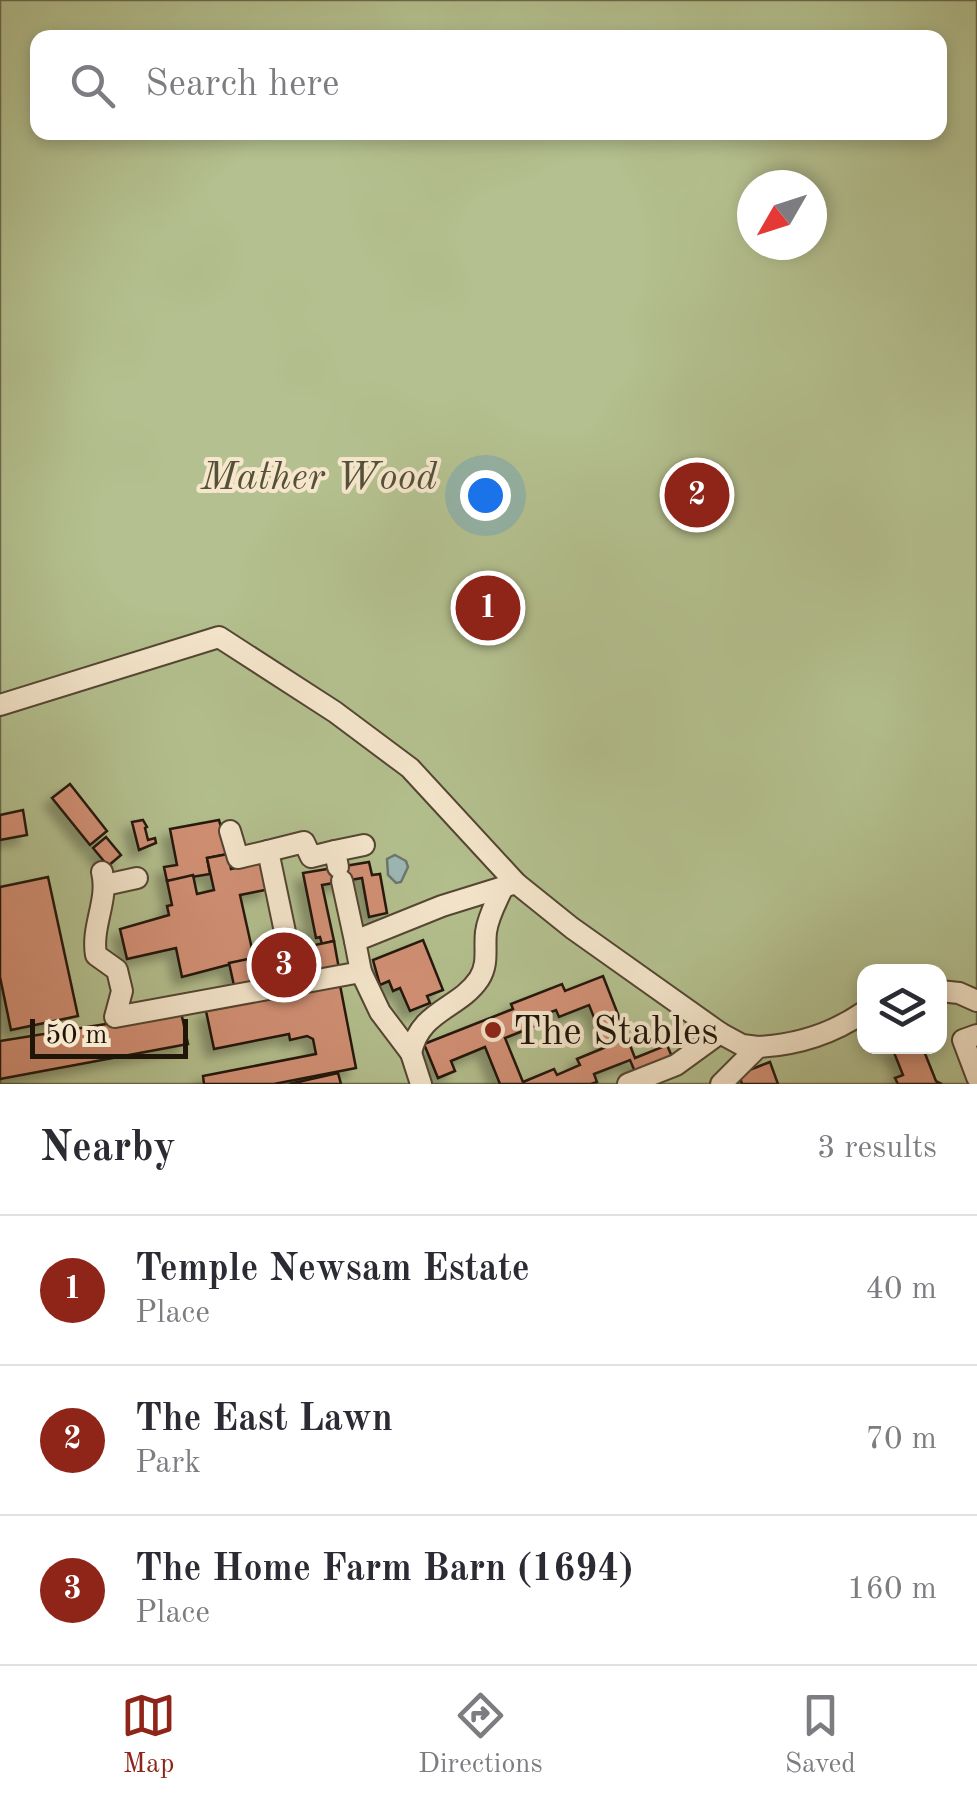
<!DOCTYPE html>
<html lang="en">
<head>
<meta charset="utf-8">
<style>
  :root { --surface:#fff; --page:#f2f2f3; --text:#2b2b33; --muted:#7c7c81; --line:#e1e1e2; --accent:#8f2418 }
  body { margin:0; font-family:"Old Standard TT",serif; background:var(--page); color:var(--text) }
  .controls { position:absolute; right:30px; bottom:30px; display:grid; overflow:hidden; border-radius:20px; box-shadow:0 5px 15px #0003 }
  .controls button { width:90px; height:90px; display:grid; place-items:center; padding:0; border:0; border-bottom:2px solid var(--line); background:var(--surface); color:var(--text); font:50px sans-serif }
  .compass { position:absolute; left:737px; top:170px; width:90px; height:90px; border-radius:50%; background:var(--surface); box-shadow:0 5px 15px #0003; rotate:231deg }
  .scale { position:absolute; left:30px; bottom:25px; width:158px; box-sizing:border-box; padding-left:10px; border:5px solid #201509; border-top:0; font-size:28px; line-height:35px; white-space:nowrap; color:#201509; -webkit-text-stroke:8px #f5e6cc; paint-order:stroke }
  .you { position:absolute; left:485px; top:495px; width:35px; height:35px; margin:-25px; border:8px solid #fff; border-radius:50%; background:#1a73e8; box-shadow:0 0 0 15px #1a73e833 }
  .badge { display:grid; place-items:center; width:65px; height:65px; border-radius:50%; background:var(--accent); color:#fff; font-size:32px; font-weight:700 }
  .pin { position:absolute; translate:-50% -50%; border:5px solid #fff; box-shadow:0 2px 10px #0006 }
  .list { margin:0; padding:0; list-style:none }
  h2 { display:flex; justify-content:space-between; align-items:center; height:130px; margin:0; padding:0 40px; font-size:42px }
  h2 small { font-size:32px; font-weight:400; color:var(--muted) }
  .list li { display:grid; grid-template-columns:65px 1fr auto; gap:30px; align-items:center; box-sizing:border-box; height:150px; padding:0 40px; border-top:2px solid var(--line) }
  .list b { display:block; font-size:38px; white-space:nowrap }
  .list p { margin:0; font-size:32px; white-space:nowrap; color:var(--muted) }
  .list em { font-size:32px; font-style:normal; color:var(--muted) }
  .icon { flex:none; width:55px; height:55px; fill:none; stroke:currentColor; stroke-width:2; stroke-linecap:round; stroke-linejoin:round }
  .map { position:relative; flex:none; width:977px; height:1084px; overflow:hidden }
  .search { position:absolute; background:var(--surface); box-shadow:0 5px 15px #0003; left:30px; right:30px; top:30px; height:110px; display:flex; align-items:center; gap:25px; box-sizing:border-box; padding:0 35px; border-radius:20px; color:var(--muted); font-size:38px }
  .sheet { height:580px; background:var(--surface) }
  nav { display:flex; justify-content:space-around; align-items:center; box-sizing:border-box; height:140px; border-top:2px solid var(--line); background:var(--surface); font-size:28px; color:var(--muted) }
  nav a { display:grid; justify-items:center; gap:5px }
  nav .on { color:var(--accent) }
  .map>svg:first-child { display:block }
  .green { fill:#b4c08f; stroke:#6a6a4c; stroke-width:2.5; fill-rule:evenodd }
  .water { fill:#9db8b5; stroke:#6b7770; stroke-width:2.5 }
  .building { fill:#d29075; stroke:#201509; stroke-width:2.5; fill-rule:evenodd; filter:url(#shadow) }
  .lines { fill:none; stroke-linecap:round; stroke-linejoin:round }
  .minor-casing { stroke:#544633; stroke-width:24 }
  .minor { stroke:#f5e6cc; stroke-width:20 }
  .poi-dot { fill:#8f2418; stroke:#f5e6cc; stroke-width:4 }
  .labels { text-anchor:middle; stroke-width:8; stroke-linejoin:round; paint-order:stroke }
  .park-label { font-size:40px; font-style:italic; fill:#545138; stroke:#f5e6cc }
  .poi-label { font-size:40px; fill:#201509; stroke:#f5e6cc; text-anchor:start }
</style>
</head>
<body>
<div class="map">
<svg width="977" height="1084" viewBox="0 0 977 1084">
  <defs>
    <filter id="shadow"><feDropShadow dx="-8" dy="8" stdDeviation="5" flood-color="#0004"/></filter>
  </defs>
  <rect width="100%" height="100%" fill="#efd8b1"/>
  <filter id="stains"><feTurbulence type="fractalNoise" baseFrequency=".002" numOctaves="4"/><feColorMatrix values="0 0 0 0 .2 0 0 0 0 .09 0 0 0 0 .02 0 0 0 .5 -.17"/></filter>
  <radialGradient id="worn" r=".72"><stop offset=".6" stop-color="#630" stop-opacity="0"/><stop offset="1" stop-color="#630" stop-opacity=".3"/></radialGradient>
  <path class="green" d="M0,0H977V1084H0ZM38,38H940V132H38ZM752,185H812V245H752ZM864,972H940V1046H864Z"/>
  <path class="water" d="M395,855L406,861L408,867L401,882L396,883L388,875L387,859Z"/>
  <g class="building">
    <path d="M70,784L107,831L90,845L52,798Z"/>
    <path d="M23,810L27,835L0,840V815Z"/>
    <path d="M143,820L147,827L145,828L148,840L155,838L156,843L139,850L132,822Z"/>
    <path d="M219,820L228,854L207,858L210,874L167,881L164,867L177,865L170,829Z"/>
    <path d="M106,837L121,855L108,866L93,848Z"/>
    <path d="M228,854L231,869L264,862L270,889L240,895L254,958L182,977L176,948L127,959L120,929L169,915L167,906L172,905L167,881L193,875L197,894L214,890L207,858Z"/>
    <path d="M369,862L372,875L380,874L387,913L369,917L362,878L322,885L334,941L322,944L320,937L316,938L303,873Z"/>
    <path d="M48,877L78,1016L11,1030L0,977V887Z"/>
    <path d="M423,940L443,990L427,996L430,1003L410,1011L400,988L393,991L389,981L380,985L373,960Z"/>
    <path d="M334,941L339,969L235,990L229,963Z"/>
    <path d="M603,976L635,1058L667,1045L673,1059L636,1074L630,1060L594,1074L597,1082L591,1084H500L485,1047L451,1061L455,1071L438,1078L424,1044L513,1009L511,1004L562,984L565,991ZM589,1005L606,1047L577,1059L580,1065L557,1075L554,1069L523,1082L505,1038L538,1025L535,1018L556,1010L559,1017Z"/>
    <path d="M340,985L356,1068L274,1084H204L203,1076L316,1054L313,1039L307,1036L290,1040L289,1034L214,1049L206,1011Z"/>
    <path d="M181,1012L188,1044L0,1079V1041Z"/>
    <path d="M888,1046H922L936,1081L942,1084H898L895,1078L903,1075L893,1050Z"/>
    <path d="M770,1062L778,1084H742L739,1074Z"/>
    <path d="M338,1073L341,1084H289Z"/>
  </g>
  <g class="lines">
    <g class="minor-casing">
      <g id="minor">
        <path d="M0,705L219,637L335,712L410,768L516,883L572,928L720,1033L742,1045L758,1047"/>
        <path d="M230,831L238,858L268,851"/>
        <path d="M338,867L335,851L364,845"/>
        <path d="M102,872C109,900 91,926 96,955L117,970L122,991L115,1017L361,972L355,941L442,906L516,883"/>
        <path d="M342,881L355,941"/>
        <path d="M105,885L137,878"/>
        <path d="M289,951L268,851L304,842L311,857L335,851"/>
        <path d="M361,972L380,1012L411,1053L421,1084"/>
        <path d="M940,991L959,993L977,1001"/>
        <path d="M977,1035L963,1040L977,1077"/>
        <path d="M411,1053C420,1010 459,1009 479,979C489,964 484,948 486,932C488,916 497,901 503,887"/>
        <path d="M628,1084L676,1065L720,1033"/>
        <path d="M721,1084L758,1047C796,1045 832,1034 864,1012"/>
      </g>
    </g>
    <use href="#minor" class="minor"/>
  </g>
  <circle class="poi-dot" cx="493" cy="1030" r="10"/>
  <g class="labels">
    <g class="park-label">
      <text x="319" y="489">Mather Wood</text>
    </g>
    <g class="poi-label">
      <text x="513" y="1044">The Stables</text>
    </g>
  </g>
  <rect width="100%" height="100%" filter="url(#stains)"/>
  <rect width="100%" height="100%" fill="url(#worn)"/>
</svg>
<div class="controls">
<button><svg class="icon" aria-label="layers" viewBox="0 0 24 24"><path d="M12 4l9 5-9 5-9-5zM3 14l9 5 9-5"/></svg></button>
</div>
<svg class="compass" viewBox="-18 -18 36 36"><path d="M0-13l5 13h-10z" fill="#e53935"/><path d="M0 13l5-13h-10z" fill="#7c7c81"/></svg>
<div class="scale">50 m</div>
<div class="you"></div>
<div class="pin badge" style="left:488px;top:608px">1</div>
<div class="pin badge" style="left:697px;top:495px">2</div>
<div class="pin badge" style="left:284px;top:965px">3</div>
<div class="search"><svg class="icon" aria-label="search" viewBox="0 0 24 24"><circle cx="10" cy="10" r="6"/><path d="M15 15l6 6"/></svg>Search here</div>
</div>
<section class="sheet">
<h2>Nearby<small>3 results</small></h2>
<ul class="list">
<li><span class="badge">1</span><div><b>Temple Newsam Estate</b><p>Place</p></div><em>40 m</em></li>
<li><span class="badge">2</span><div><b>The East Lawn</b><p>Park</p></div><em>70 m</em></li>
<li><span class="badge">3</span><div><b>The Home Farm Barn (1694)</b><p>Place</p></div><em>160 m</em></li>
</ul>
</section>
<nav>
<a class="on"><svg class="icon" aria-label="map" viewBox="0 0 24 24"><path d="M3 6l6-2 6 2 6-2v14l-6 2-6-2-6 2zM9 4v14M15 6v14"/></svg>Map</a>
<a><svg class="icon" aria-label="directions" viewBox="0 0 24 24"><path d="M12 3l9 9-9 9-9-9zM9 14v-3h6M13 9l2 2-2 2"/></svg>Directions</a>
<a><svg class="icon" aria-label="saved" viewBox="0 0 24 24"><path d="M7 4h10v16l-5-4-5 4z"/></svg>Saved</a>
</nav>
</body>
</html>
